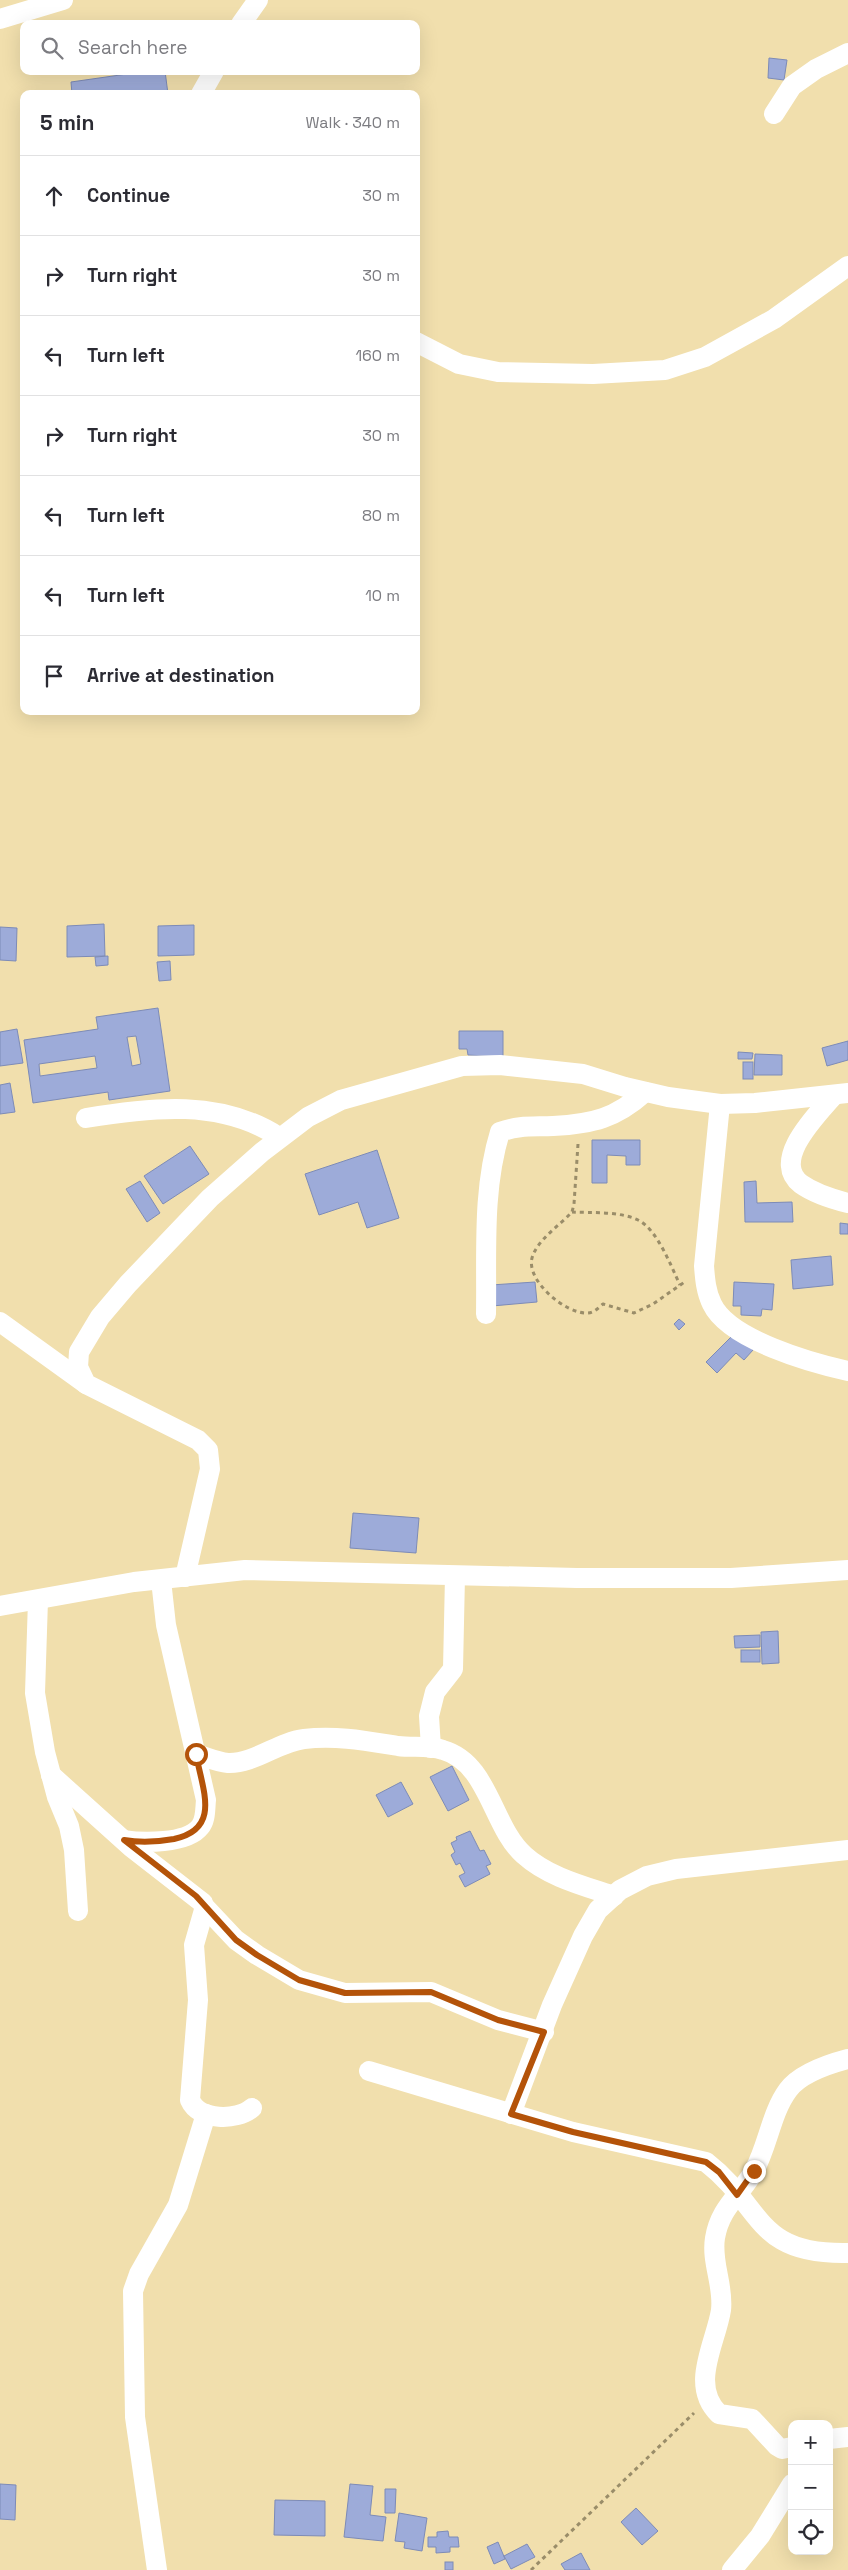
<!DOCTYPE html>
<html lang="en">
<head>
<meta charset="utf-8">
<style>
  :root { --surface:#fff; --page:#f7f7f7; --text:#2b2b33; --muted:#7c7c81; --line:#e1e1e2 }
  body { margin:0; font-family:"Space Grotesk",sans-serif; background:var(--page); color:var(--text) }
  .controls { position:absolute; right:15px; bottom:15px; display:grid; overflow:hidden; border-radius:10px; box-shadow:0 5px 20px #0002 }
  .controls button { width:45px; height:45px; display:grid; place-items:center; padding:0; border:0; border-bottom:1px solid var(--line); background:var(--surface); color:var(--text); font:25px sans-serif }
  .stop { position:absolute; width:15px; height:15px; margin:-11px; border:4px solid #b45309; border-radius:50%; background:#fff }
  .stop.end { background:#b45309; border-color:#fff; box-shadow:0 1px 5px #0008 }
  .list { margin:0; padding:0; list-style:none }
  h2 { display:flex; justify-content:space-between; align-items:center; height:65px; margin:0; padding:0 20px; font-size:21px }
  h2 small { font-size:16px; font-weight:400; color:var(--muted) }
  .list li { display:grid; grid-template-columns:32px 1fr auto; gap:15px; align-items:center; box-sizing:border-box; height:80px; padding:0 20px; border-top:1px solid var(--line) }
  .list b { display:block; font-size:19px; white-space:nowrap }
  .list em { font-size:16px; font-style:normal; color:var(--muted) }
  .icon { flex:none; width:28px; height:28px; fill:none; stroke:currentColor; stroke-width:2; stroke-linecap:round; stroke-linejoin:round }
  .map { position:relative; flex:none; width:848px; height:2570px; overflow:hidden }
  .search { position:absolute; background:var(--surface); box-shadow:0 5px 20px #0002; left:20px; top:20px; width:400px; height:55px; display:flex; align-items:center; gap:12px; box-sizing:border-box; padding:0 18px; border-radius:10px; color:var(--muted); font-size:19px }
  .panel { position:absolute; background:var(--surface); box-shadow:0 5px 20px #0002; left:20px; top:90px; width:400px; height:625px; border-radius:10px }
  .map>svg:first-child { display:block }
  .building { fill:#9dabd9; stroke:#7d8bb7; fill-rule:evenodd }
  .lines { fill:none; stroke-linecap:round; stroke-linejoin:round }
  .path { stroke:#9a8d69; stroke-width:3; stroke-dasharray:4 4; stroke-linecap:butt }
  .minor { stroke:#fff; stroke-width:20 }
  .route { stroke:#b45309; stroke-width:6 }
</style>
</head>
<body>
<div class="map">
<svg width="848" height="2570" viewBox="0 0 848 2570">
  <rect width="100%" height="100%" fill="#f1dfad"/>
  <g class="building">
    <path d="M769,58L787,60L784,80L768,78Z"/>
    <path d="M148,71H165L168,94H72L71,82Z"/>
    <path d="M104,924L105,956L67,957V926Z"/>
    <path d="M194,925V955L158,956V926Z"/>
    <path d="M0,927L17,928L16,961L0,960Z"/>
    <path d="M108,956V965L96,966L95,957Z"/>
    <path d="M170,961L171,980L159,981L157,962Z"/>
    <path d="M158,1008L170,1091L109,1100L108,1092L33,1103L24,1040L98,1029L96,1017ZM136,1036L141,1064L132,1066L127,1037ZM95,1056L97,1068L40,1076L39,1064Z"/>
    <path d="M17,1029L23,1063L0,1066V1032Z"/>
    <path d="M459,1031H503V1057L468,1055L467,1049H459Z"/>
    <path d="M848,1041V1060L827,1066L822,1048Z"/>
    <path d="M738,1052L753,1053L752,1059H738Z"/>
    <path d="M755,1054L782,1055V1075H754Z"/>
    <rect x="743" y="1062" width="10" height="17"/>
    <path d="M10,1083L15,1112L0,1114V1085Z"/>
    <path d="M592,1140H640V1165H626V1156L607,1155V1183H592Z"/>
    <path d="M190,1146L209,1174L163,1204L144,1176Z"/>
    <path d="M377,1150L399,1218L367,1228L358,1202L319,1215L305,1174Z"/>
    <path d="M140,1181L160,1213L147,1222L126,1189Z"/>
    <path d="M756,1181L757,1203L792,1202L793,1222H745L744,1182Z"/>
    <path d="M840,1223L848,1224V1234H840Z"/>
    <path d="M831,1256L833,1285L793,1289L791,1260Z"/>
    <path d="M535,1282L537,1302L492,1306L491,1285Z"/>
    <path d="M734,1282L774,1284L772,1310L762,1309L761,1316L741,1315V1306H733Z"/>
    <path d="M679,1319L685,1324L679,1330L674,1324Z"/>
    <path d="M735,1333L753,1350L744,1360L736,1353L717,1373L706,1362Z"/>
    <path d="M353,1513L419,1518L416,1553L350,1548Z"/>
    <path d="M778,1631L779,1663L762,1664L761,1632Z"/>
    <path d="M760,1635V1647L735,1648L734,1636Z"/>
    <rect x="741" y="1650" width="19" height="12"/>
    <path d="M452,1766L469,1800L448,1811L430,1777Z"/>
    <path d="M401,1782L413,1804L388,1817L376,1795Z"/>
    <path d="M470,1831L480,1851L484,1850L491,1864L486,1866L490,1874L465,1887L459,1876L465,1873L460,1863L456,1865L451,1855L455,1852L451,1843L457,1840L456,1837Z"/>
    <path d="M0,2484L16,2485L15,2520L0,2519Z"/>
    <path d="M350,2484L373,2486L370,2515L386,2517L383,2541L344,2537Z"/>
    <path d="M385,2489H396L395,2513H385Z"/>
    <path d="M275,2500L325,2501V2536L274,2535Z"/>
    <path d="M636,2508L658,2531L642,2545L621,2522Z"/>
    <path d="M399,2513L427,2518L422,2551L404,2548L405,2542L395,2541Z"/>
    <path d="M448,2531L449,2537H458L459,2547H450V2552L436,2553V2547H428V2537H437V2532Z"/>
    <path d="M498,2542L505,2559L494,2564L487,2547Z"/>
    <path d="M527,2544L535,2557L511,2569L504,2556Z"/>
    <path d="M581,2553L590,2570H565L561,2564Z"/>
    <rect x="445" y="2562" width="8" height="8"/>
  </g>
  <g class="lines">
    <g class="path">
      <path d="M578,1144L574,1204L572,1212C559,1226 537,1240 532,1258C526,1281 566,1314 587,1313C594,1313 598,1308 603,1304L634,1313L653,1304L686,1281"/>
      <path d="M572,1212C592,1213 619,1211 638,1220C657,1229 671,1266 680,1285"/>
      <path d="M531,2570L694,2413"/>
    </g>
    <g class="minor">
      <path d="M0,19L63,0"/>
      <path d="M241,24L258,0"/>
      <path d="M201,94L214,71"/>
      <path d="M774,114L792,86L816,69L848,53"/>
      <path d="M416,342L459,364L498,372L593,374L665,370L705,357L774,319L848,266"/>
      <path d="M834,1095C818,1114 770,1160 801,1184C815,1194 832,1199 848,1203"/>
      <path d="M720,1104L704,1266C705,1279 706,1292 712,1304C729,1340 812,1363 848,1371"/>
      <path d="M86,1118C152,1107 221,1099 279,1137"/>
      <path d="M486,1314C487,1254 482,1190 500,1132C519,1125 534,1127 553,1126C593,1124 616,1118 645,1092"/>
      <path d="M0,1322L86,1384"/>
      <path d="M185,1577L210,1469L208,1450L198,1440L86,1384L78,1367L79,1352L100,1317L128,1284L210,1198L262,1152L308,1117L341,1100L462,1066L500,1065L583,1074L625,1087L668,1097L720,1104L755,1103L848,1093"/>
      <path d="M38,1600L35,1693L45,1752L57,1797L69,1826L74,1850L78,1911"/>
      <path d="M0,1606L134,1582L245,1570L577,1578H731L848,1570"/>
      <path d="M431,1748L429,1716L435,1692L453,1669L455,1576"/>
      <path d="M196,1754C206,1757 217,1762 228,1763C254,1764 278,1742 304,1739C336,1735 367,1741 398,1746C413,1748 428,1745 443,1750C489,1763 492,1827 524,1855C548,1877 584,1886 614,1896"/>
      <path d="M51,1775L131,1847L203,1903L204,1910L194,1945L198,2000L190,2100C199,2121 237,2121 252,2108"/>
      <path d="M124,1840C142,1843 187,1844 200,1827C206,1820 205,1809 206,1800L166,1625L161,1580"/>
      <path d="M204,1906L236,1940L257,1955L299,1980L345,1993L431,1992L498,2020L544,2032"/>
      <path d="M369,2071L573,2132L706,2162C764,2207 754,2255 848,2253"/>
      <path d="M511,2114L552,2005L583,1936L598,1910L620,1890L647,1876L676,1869L848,1850"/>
      <path d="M829,2439L848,2437"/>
      <path d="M792,2447L782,2449L777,2446L752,2419L719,2414C689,2385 716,2343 721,2310C724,2285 711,2263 715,2238C720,2207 740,2196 754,2171C768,2146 771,2113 788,2090C800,2074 829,2064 848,2059"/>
      <path d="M157,2570L135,2417L133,2291L139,2274L178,2205L206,2114"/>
      <path d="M732,2570L760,2536L792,2484"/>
    </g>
  </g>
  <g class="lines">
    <path class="route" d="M196,1754C202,1789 222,1829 174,1839C157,1842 141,1843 124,1840L196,1896L236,1940L257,1955L299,1980L345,1993L431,1992L498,2020L544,2032L511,2114L573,2132L706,2162L719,2172L737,2195L754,2171"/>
  </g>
</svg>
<div class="controls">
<button>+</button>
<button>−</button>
<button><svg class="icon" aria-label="locate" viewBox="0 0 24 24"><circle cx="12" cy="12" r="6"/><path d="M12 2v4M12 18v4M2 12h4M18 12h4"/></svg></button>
</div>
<div class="stop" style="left:196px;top:1754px"></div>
<div class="stop end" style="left:754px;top:2171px"></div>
<div class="search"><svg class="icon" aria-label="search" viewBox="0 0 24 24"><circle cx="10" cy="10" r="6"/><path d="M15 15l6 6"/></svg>Search here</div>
<section class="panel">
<h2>5 min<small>Walk · 340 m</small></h2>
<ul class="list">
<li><svg class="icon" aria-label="ahead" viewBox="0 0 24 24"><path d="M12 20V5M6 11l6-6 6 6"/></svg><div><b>Continue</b></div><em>30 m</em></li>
<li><svg class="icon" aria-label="right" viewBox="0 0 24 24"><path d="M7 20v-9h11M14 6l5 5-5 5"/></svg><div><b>Turn right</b></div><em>30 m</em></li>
<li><svg class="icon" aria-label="left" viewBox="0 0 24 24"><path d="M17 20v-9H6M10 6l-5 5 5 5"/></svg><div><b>Turn left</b></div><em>160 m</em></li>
<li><svg class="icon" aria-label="right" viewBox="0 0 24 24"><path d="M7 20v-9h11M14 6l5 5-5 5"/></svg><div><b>Turn right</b></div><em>30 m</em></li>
<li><svg class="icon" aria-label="left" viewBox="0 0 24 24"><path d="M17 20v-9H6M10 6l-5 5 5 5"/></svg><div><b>Turn left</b></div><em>80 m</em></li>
<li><svg class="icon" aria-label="left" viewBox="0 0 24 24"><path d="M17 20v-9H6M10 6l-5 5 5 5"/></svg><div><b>Turn left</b></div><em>10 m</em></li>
<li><svg class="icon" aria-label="arrive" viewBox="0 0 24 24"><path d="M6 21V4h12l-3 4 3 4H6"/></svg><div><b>Arrive at destination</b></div></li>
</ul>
</section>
</div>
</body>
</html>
